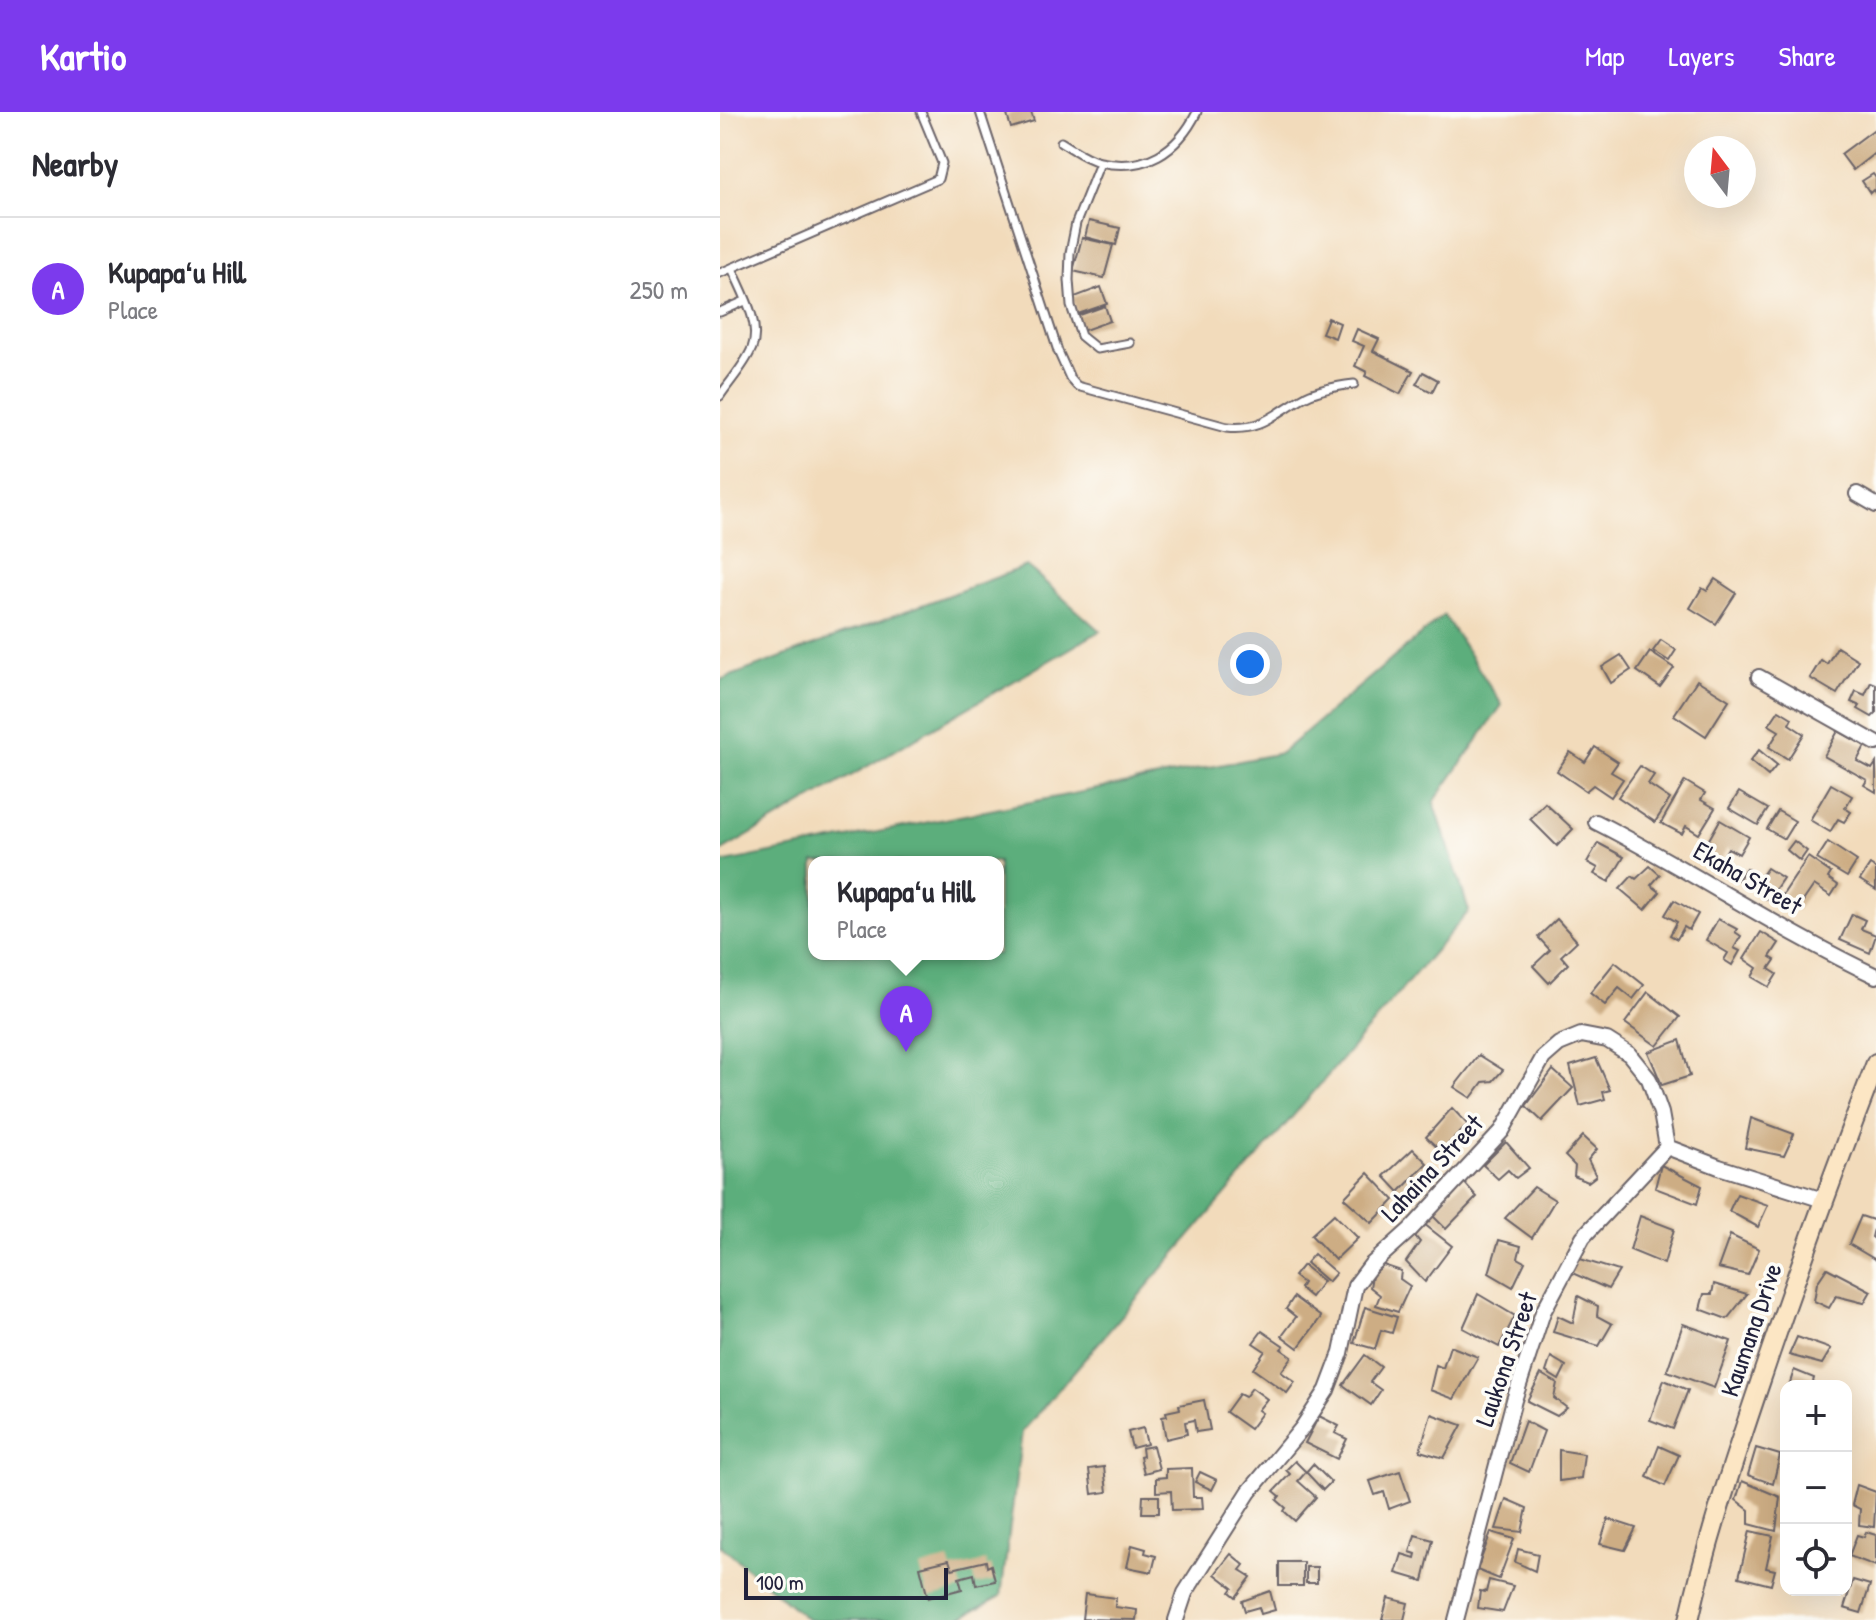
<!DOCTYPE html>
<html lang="en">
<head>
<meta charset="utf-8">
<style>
  :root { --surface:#fff; --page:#f7f7f7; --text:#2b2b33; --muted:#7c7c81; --line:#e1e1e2; --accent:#7c3aed }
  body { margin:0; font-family:"Patrick Hand",sans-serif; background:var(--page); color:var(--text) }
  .controls { position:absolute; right:24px; bottom:24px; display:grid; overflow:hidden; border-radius:16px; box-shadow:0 8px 32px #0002 }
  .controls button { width:72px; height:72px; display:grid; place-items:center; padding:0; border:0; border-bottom:2px solid var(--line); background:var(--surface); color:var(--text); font:40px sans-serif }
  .compass { position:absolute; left:964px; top:24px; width:72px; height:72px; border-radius:50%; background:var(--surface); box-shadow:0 8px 32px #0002; rotate:344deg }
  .scale { position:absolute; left:24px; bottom:20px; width:204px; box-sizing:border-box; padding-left:8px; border:4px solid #22223b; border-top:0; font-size:22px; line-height:28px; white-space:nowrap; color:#22223b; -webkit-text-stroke:6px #fdfcf7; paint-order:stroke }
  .you { position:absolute; left:530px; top:552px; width:28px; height:28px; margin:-20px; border:6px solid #fff; border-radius:50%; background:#1a73e8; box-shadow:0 0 0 12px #1a73e833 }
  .badge { display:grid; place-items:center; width:52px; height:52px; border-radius:50%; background:var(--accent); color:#fff; font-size:26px; font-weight:700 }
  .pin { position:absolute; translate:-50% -66px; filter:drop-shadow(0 2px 4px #0008) }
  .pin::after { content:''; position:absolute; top:42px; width:28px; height:24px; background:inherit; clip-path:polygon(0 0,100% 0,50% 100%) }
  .popup { position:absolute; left:88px; top:744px; width:196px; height:104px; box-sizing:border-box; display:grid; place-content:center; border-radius:16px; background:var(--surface); filter:drop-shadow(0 2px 6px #0005); font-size:26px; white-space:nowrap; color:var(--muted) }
  .popup b { font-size:30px; color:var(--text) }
  .popup::after { content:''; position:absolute; left:50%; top:100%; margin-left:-16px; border:16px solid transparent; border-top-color:var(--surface) }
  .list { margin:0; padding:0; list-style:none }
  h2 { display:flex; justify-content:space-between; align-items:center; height:104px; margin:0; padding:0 32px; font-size:34px }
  h2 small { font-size:26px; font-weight:400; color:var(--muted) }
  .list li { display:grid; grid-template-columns:52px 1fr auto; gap:24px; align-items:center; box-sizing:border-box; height:144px; padding:0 32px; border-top:2px solid var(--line) }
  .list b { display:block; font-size:30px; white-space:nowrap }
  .list p { margin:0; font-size:26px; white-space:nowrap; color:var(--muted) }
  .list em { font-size:26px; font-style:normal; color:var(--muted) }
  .icon { flex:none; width:44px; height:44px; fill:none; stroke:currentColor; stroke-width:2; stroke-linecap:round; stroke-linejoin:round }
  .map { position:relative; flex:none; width:1156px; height:1508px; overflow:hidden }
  header { display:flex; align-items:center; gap:48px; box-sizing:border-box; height:112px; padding:0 40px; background:var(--accent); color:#fff }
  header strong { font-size:38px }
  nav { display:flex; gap:44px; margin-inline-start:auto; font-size:28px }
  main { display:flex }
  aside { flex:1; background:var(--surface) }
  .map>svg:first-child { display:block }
  .forest { fill:#5cae7b; stroke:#3f685b; stroke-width:2; fill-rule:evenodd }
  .building { fill:#cdad84 }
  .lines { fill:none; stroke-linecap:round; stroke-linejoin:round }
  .lane-casing { stroke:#6b6368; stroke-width:11 }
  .street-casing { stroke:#6b6368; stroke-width:18 }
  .secondary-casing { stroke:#6b6368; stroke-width:22 }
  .lane { stroke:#fff; stroke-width:7 }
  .street { stroke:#fff; stroke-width:14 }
  .secondary { stroke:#fce6c4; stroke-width:18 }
  .labels { text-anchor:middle; stroke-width:7; stroke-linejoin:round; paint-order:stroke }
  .street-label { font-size:26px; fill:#22223b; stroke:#fdfcf7 }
</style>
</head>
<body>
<header>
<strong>Kartio</strong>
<nav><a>Map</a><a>Layers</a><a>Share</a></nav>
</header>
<main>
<aside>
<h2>Nearby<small></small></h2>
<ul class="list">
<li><span class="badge">A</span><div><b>Kupapaʻu Hill</b><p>Place</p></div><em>250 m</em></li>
</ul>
</aside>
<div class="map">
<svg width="1156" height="1508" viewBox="0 0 1156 1508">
  <rect width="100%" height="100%" fill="#fdfcf7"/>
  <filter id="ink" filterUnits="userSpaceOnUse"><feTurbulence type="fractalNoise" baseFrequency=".0125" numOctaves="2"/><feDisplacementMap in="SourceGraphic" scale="16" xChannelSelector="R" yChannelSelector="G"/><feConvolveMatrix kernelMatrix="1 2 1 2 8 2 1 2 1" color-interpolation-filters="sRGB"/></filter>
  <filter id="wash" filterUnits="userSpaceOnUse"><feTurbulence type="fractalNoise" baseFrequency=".006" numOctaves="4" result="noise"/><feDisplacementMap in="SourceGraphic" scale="32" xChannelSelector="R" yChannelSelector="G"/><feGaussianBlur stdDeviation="1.8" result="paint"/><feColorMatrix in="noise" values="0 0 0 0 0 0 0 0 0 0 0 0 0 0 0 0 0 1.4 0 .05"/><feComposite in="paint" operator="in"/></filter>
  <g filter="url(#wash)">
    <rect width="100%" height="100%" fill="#f2dbbb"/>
    <g class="forest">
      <path d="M307,454L380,519L0,740V568Z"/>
      <path d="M724,503L782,593L714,690L749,799L302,1320L281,1484L237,1508H88L0,1433V751L561,641ZM94,750H278V842H94Z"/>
    </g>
    <g id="blocks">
      <g class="building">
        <path d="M297,0H311L314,9L291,16L287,3Z"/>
        <path d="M1156,16V40L1133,58L1121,42Z"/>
        <path d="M1153,62L1156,66V82L1153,78L1150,81L1142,69Z"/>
        <path d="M369,109L400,116L396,133L365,125Z"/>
        <path d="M362,126L393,133L384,166L353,159Z"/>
        <path d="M381,175L387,192L358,202L352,186Z"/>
        <path d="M385,194L390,209L362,219L357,204Z"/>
        <path d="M608,206L620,211L615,226L602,221Z"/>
        <path d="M637,217L659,227L653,239L693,259L680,282L645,264L647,260L635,254L644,234L632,229Z"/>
        <path d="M703,260L718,268L712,280L696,272Z"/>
        <path d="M995,467L1016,481L996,512L970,496L982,476L987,479Z"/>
        <path d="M941,528L956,538L949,549L933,539Z"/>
        <path d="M1117,535L1138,548L1117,582L1090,566L1101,548L1107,552Z"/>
        <path d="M930,540L954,556L940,575L917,559Z"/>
        <path d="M901,543L911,558L891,571L882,555Z"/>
        <path d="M977,568L1009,588L986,624L954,603Z"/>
        <path d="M1151,570L1156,572V601L1152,605L1138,597L1140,594L1131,590L1136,579L1145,583Z"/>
        <path d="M1059,598L1072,606L1069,612L1084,622L1068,647L1049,635L1059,619L1049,613Z"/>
        <path d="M1118,619L1145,634L1137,649L1152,657L1156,651V680L1144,673L1147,668L1104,644Z"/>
        <path d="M875,635L898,650L891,660L903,667L891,685L873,673L866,679L837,659L850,640L865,650Z"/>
        <path d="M1039,638L1057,653L1048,664L1030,649Z"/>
        <path d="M920,654L934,663L928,672L950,687L935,710L898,685Z"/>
        <path d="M965,669L985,681L981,688L995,696L979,722L966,714L962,722L941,711Z"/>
        <path d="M1111,672L1132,684L1125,696L1131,700L1124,710L1118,707L1110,720L1090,708Z"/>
        <path d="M1019,680L1048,697L1038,713L1009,696Z"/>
        <path d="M825,691L853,717L837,734L810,707Z"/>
        <path d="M1058,699L1075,709L1064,727L1047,717Z"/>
        <path d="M1000,708L1029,725L1019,742L1008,736L1001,748L983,738Z"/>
        <path d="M1074,729L1087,739L1080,749L1067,738Z"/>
        <path d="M1108,730L1137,749L1127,765L1097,747Z"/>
        <path d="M878,731L904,745L889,770L874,762L878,756L867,750Z"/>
        <path d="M1088,745L1111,761L1108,766L1118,773L1111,784L1094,773L1077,798L1060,787Z"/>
        <path d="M1150,753L1156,757V778L1140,768Z"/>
        <path d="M930,754L940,763L931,773L940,780L925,798L900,777L912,764L916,767Z"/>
        <path d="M1026,756L1040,766L1047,756L1063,766L1048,788L1018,768Z"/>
        <path d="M954,788L978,802L969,818L964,815L957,827L950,823L957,810L945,803Z"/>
        <path d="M1132,802L1145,808L1141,817L1156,823L1150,841L1120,828Z"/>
        <path d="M837,807L857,829L841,844L848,852L829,871L813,854L830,838L818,825Z"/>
        <path d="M998,807L1017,817L1015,820L1021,824L1014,836L1020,839L1012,853L1004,848L1008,841L986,828Z"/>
        <path d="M1041,820L1059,831L1050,845L1055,848L1049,857L1057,862L1049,875L1032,865L1037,856L1024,847Z"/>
        <path d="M895,850L924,873L913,887L899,876L885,893L870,881Z"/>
        <path d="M928,880L960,905L937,934L905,911Z"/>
        <path d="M960,928L970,964L942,973L928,940Z"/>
        <path d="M759,943L783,958L773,969L763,970L751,986L734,975Z"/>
        <path d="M876,946L890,978L883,980L885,987L860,994L850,954Z"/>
        <path d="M833,958L853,976L822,1009L806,994Z"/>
        <path d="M732,996L748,1013L721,1039L706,1025Z"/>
        <path d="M1031,1006L1074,1022L1064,1044L1025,1036Z"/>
        <path d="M863,1024L877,1037L868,1048L876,1064L868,1070L854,1064L855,1054L845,1044Z"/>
        <path d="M786,1030L809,1056L796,1066L788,1058L778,1067L763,1053Z"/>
        <path d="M693,1037L707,1051L679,1080L664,1064Z"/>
        <path d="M941,1053L982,1074L977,1092L935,1076Z"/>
        <path d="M648,1061L674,1088L652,1111L624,1086Z"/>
        <path d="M743,1069L757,1085L726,1117L710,1101Z"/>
        <path d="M814,1075L835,1088L812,1126L785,1106Z"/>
        <path d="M1017,1082L1048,1093L1038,1115L1009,1099Z"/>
        <path d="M614,1102L638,1126L615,1148L591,1123Z"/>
        <path d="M920,1104L954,1117L944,1152L910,1138Z"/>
        <path d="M1141,1104L1156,1109L1152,1125L1156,1128V1148L1129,1132Z"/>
        <path d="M704,1112L732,1134L705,1170L686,1150L700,1130L695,1124Z"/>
        <path d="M1010,1123L1039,1137L1028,1163L998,1156Z"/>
        <path d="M779,1128L801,1134L798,1146L805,1150L793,1175L769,1161Z"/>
        <path d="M594,1142L616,1161L608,1170L586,1151Z"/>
        <path d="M857,1146L899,1159L888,1177L850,1160Z"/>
        <path d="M583,1153L603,1169L591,1185L580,1176L583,1171L574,1164Z"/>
        <path d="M663,1153L681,1159L680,1167L690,1174L678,1200L656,1193L660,1183L650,1175L652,1164Z"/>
        <path d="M1107,1156L1151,1179L1144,1191L1116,1184L1109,1196L1094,1189L1097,1171Z"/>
        <path d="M994,1172L1027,1182L1007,1207L980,1197L984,1182H992Z"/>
        <path d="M758,1182L795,1204L779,1235L743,1216Z"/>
        <path d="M858,1184L878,1194L877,1204L892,1212L879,1234L833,1220L838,1204L853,1211Z"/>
        <path d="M574,1185L601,1205L578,1236L562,1224L576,1205L566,1197Z"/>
        <path d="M645,1195L677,1205L672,1221L661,1218L655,1237L634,1231Z"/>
        <path d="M963,1212L1011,1229L994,1276L947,1259Z"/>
        <path d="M542,1219L564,1234L561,1237L572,1245L561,1260L575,1270L567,1281L533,1257L545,1239L533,1231Z"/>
        <path d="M1077,1225L1111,1237L1102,1252L1069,1243Z"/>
        <path d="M730,1234L758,1245L734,1287L710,1278L716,1253L723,1256Z"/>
        <path d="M645,1243L661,1255L650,1270L661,1278L651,1293L623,1273Z"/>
        <path d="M831,1245L846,1254L839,1268L826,1260Z"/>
        <path d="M1074,1258L1094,1266L1092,1274H1069Z"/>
        <path d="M821,1262L837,1271L834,1286L847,1296L837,1304L807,1289Z"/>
        <path d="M944,1268L968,1278L953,1317L930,1308Z"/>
        <path d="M532,1276L547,1287L538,1298L542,1301L530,1317L506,1300L519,1282L525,1285Z"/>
        <path d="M484,1288L490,1318L476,1320L474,1308L465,1310L467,1322L446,1327L442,1305L447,1304L446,1300L460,1297L459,1293Z"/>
        <path d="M711,1302L742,1313L724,1346L700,1339Z"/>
        <path d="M599,1304L619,1314L615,1321L627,1327L617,1347L585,1331Z"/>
        <path d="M805,1309L824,1319L809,1360L790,1351Z"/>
        <path d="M423,1316L427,1332L412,1336L408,1320Z"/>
        <path d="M433,1334L439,1357L424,1361L420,1345L423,1344L422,1336Z"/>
        <path d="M939,1334L959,1343L945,1374L927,1365Z"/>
        <path d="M1036,1336L1060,1343L1053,1372L1028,1363Z"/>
        <path d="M839,1338L864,1342L861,1366L839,1369Z"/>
        <path d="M575,1349L586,1360L593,1352L611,1370L603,1378L586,1360L578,1369L596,1385L575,1409L564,1399L566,1396L557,1388L560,1384L554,1379L570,1362L566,1358Z"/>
        <path d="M384,1355L387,1380L372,1382L369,1357Z"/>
        <path d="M472,1356L473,1385H482L483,1397L452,1398L451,1379L436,1380V1366L446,1365V1357Z"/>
        <path d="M680,1359L690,1389L669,1397L664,1380L655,1383L650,1369Z"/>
        <path d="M480,1360L497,1368L492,1378L475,1370Z"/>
        <path d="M1022,1369L1060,1385L1056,1419L1029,1412V1398L1016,1388Z"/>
        <path d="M1137,1373L1156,1380L1154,1415L1139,1413L1140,1397L1132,1393Z"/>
        <path d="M423,1384H439V1401H422Z"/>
        <path d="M786,1387L807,1396L802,1420L776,1417Z"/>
        <path d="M888,1407L916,1416L905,1438L880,1432Z"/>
        <path d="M1030,1419L1053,1424L1046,1456L1055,1458L1051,1473L1019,1465Z"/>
        <path d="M771,1420L794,1427L779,1467L757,1458Z"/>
        <path d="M1146,1420L1156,1423V1454L1129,1444L1137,1423L1144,1425Z"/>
        <path d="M695,1423L713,1428L703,1469L676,1461L682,1442L695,1446L696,1442L690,1440Z"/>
        <path d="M412,1433L426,1437L425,1441L436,1444L432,1460L407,1455Z"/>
        <path d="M798,1437L818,1442L815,1459L795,1450Z"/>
        <path d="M511,1442L524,1453L520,1458L531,1465L516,1485L510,1480L513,1476L495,1462Z"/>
        <path d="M229,1448L232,1457L266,1449L267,1455L271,1453L275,1469L256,1473L254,1462L239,1466L242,1477L208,1486L200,1455Z"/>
        <rect x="559" y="1450" width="24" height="24"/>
        <rect x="586" y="1455" width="11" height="16"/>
        <path d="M769,1468L793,1474L783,1500L758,1496L760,1479L766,1480Z"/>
        <path d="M1133,1468L1150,1473L1141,1501L1124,1496Z"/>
        <path d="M550,1479L555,1498L541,1502L539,1495L525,1499L522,1489Z"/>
        <path d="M365,1482L396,1486L395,1495L417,1498L416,1508L362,1507Z"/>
        <path d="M668,1486L688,1491L684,1508H662Z"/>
      </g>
    </g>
  </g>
  <g filter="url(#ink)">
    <use href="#blocks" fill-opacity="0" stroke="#6b6368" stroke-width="2"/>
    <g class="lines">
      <g class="lane-casing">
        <g id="lane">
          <path d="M260,0L338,239L350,266L357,274L507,315C543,319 556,300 586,284C600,277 618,274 634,272"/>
          <path d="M341,30C353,37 366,47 380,50C425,60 458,39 477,0"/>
          <path d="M380,51L356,111L350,141L349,168L351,194L361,224L377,237L410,231"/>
          <path d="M0,161L218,67L222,51L201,0"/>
          <path d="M0,200L25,189"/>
          <path d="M0,284C10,269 25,253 32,236C42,212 21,178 12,156"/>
        </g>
      </g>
      <g class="street-casing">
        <g id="street">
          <path d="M1137,382L1156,393"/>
          <path d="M1039,565L1156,631"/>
          <path d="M876,710C971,758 1060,819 1156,864"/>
          <path d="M456,1508L465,1481L529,1380L582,1316L607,1278L621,1241L635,1174L651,1153L690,1118L782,1019L823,946L839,932L861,923L887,928L909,942L929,967L941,1001L947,1035L999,1055L1103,1088"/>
          <path d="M736,1508L794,1288L823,1200L863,1125L947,1035"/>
        </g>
      </g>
      <g class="secondary-casing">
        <path id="secondary" d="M969,1508C989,1419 1019,1333 1048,1247C1082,1147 1118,1049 1156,951"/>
      </g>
      <use href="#lane" class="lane"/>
      <use href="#street" class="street"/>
      <use href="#secondary" class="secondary"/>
    </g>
  </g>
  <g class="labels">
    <g class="street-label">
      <text transform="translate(1028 766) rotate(30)" y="9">Ekaha Street</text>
      <text transform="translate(712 1056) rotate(-47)" y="9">Lahaina Street</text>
      <text transform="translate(1031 1218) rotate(-71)" y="9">Kaumana Drive</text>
      <text transform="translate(786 1247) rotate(-71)" y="9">Laukona Street</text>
    </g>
  </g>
</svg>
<div class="controls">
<button>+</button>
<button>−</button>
<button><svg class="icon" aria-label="locate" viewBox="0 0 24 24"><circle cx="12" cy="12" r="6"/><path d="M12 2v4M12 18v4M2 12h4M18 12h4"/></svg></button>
</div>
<svg class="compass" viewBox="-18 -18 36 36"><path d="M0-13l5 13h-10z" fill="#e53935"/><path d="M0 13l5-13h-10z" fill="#7c7c81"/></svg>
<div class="scale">100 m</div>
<div class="you"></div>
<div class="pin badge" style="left:186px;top:940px">A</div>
<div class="popup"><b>Kupapaʻu Hill</b>Place</div>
</div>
</main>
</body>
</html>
